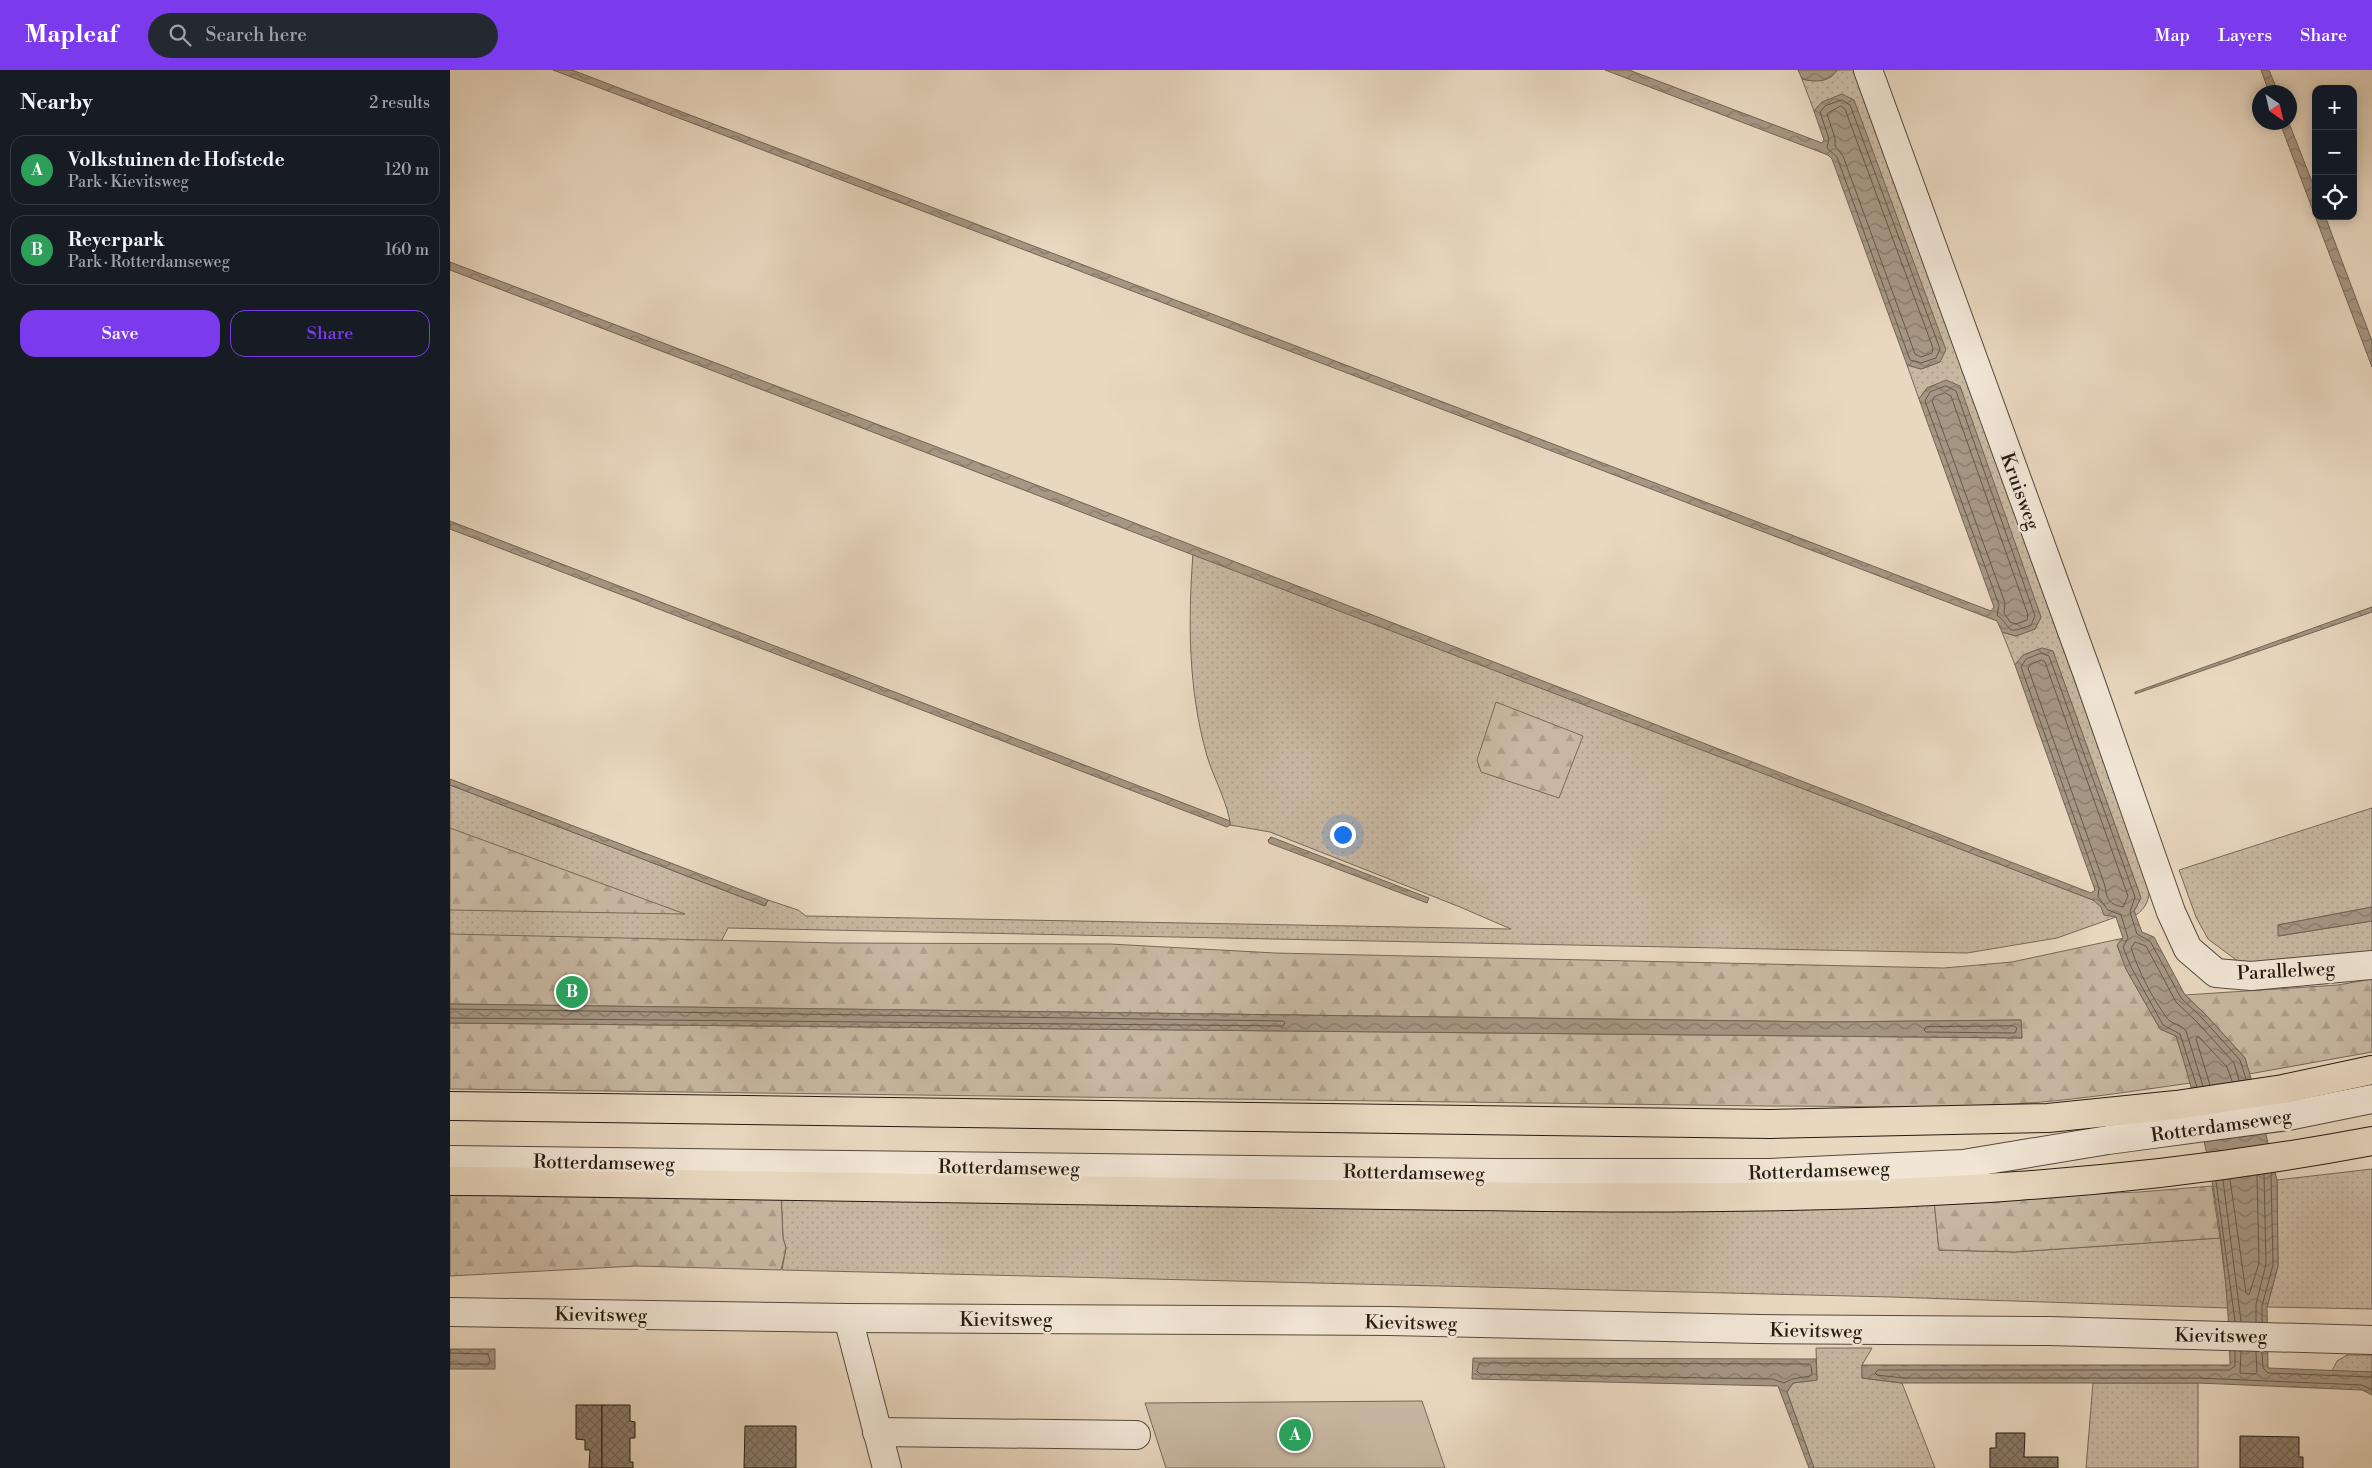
<!DOCTYPE html>
<html lang="en">
<head>
<meta charset="utf-8">
<style>
  :root { --surface:#171b24; --page:#242831; --text:#f1f3f6; --muted:#9ea1a6; --line:#363941; --accent:#7c3aed }
  body { margin:0; font-family:"Libre Bodoni",serif; background:var(--page); color:var(--text) }
  .controls { position:absolute; right:15px; top:15px; display:grid; overflow:hidden; border-radius:10px; box-shadow:0 2px 12px #0003 }
  .controls button { width:45px; height:45px; display:grid; place-items:center; padding:0; border:0; border-bottom:1px solid var(--line); background:var(--surface); color:var(--text); font:25px sans-serif }
  .compass { position:absolute; left:1802px; top:15px; width:45px; height:45px; border-radius:50%; background:var(--surface); box-shadow:0 2px 12px #0003; rotate:146deg }
  .you { position:absolute; left:892px; top:764px; width:18px; height:18px; margin:-12px; border:4px solid #fff; border-radius:50%; background:#1a73e8; box-shadow:0 0 0 8px #1a73e833 }
  .badge { display:grid; place-items:center; width:32px; height:32px; border-radius:50%; background:var(--accent); color:#fff; font-size:16px; font-weight:700 }
  .pin { position:absolute; translate:-50% -50%; border:2px solid #fff; box-shadow:0 1px 5px #0006 }
  .list { margin:0; padding:0; list-style:none }
  h2 { display:flex; justify-content:space-between; align-items:center; height:65px; margin:0; padding:0 20px; font-size:21px }
  h2 small { font-size:16px; font-weight:400; color:var(--muted) }
  .list li { display:grid; grid-template-columns:32px 1fr auto; gap:15px; align-items:center; box-sizing:border-box; height:70px; margin:0 10px 10px; padding:0 10px; border:1px solid var(--line); border-radius:15px }
  .list b { display:block; font-size:19px; white-space:nowrap }
  .list p { margin:0; font-size:16px; white-space:nowrap; color:var(--muted) }
  .list em { font-size:16px; font-style:normal; color:var(--muted) }
  .actions { display:flex; gap:10px; padding:15px 20px }
  .actions a { flex:1; padding:11px 0; border:1px solid var(--accent); border-radius:15px; text-align:center; font-size:18px; color:var(--accent) }
  .actions .main { background:var(--accent); color:#fff }
  .icon { flex:none; width:28px; height:28px; fill:none; stroke:currentColor; stroke-width:2; stroke-linecap:round; stroke-linejoin:round }
  .map { position:relative; flex:none; width:1922px; height:1398px; overflow:hidden }
  header { display:flex; align-items:center; gap:30px; box-sizing:border-box; height:70px; padding:0 25px; background:var(--accent); color:#fff }
  header strong { font-size:24px }
  nav { display:flex; gap:28px; margin-inline-start:auto; font-size:18px }
  .search { width:350px; height:45px; background:var(--page); display:flex; align-items:center; gap:12px; box-sizing:border-box; padding:0 18px; border-radius:28px; color:var(--muted); font-size:19px }
  main { display:flex }
  aside { flex:1; background:var(--surface) }
  .map>svg:first-child { display:block }
  .grass { fill:url(#grass-dots); stroke:#76695a }
  .forest { fill:url(#forest-firs); stroke:#76695a }
  .garden { fill:#c8b8a2; stroke:#76695a }
  .water { fill:url(#water-waves); stroke:#726556 }
  .lines { fill:none; stroke-linecap:round; stroke-linejoin:round }
  .shore { stroke:#66584a; stroke-width:1 }
  .building { fill:url(#building-cross-hatch); stroke:#251a11 }
  .minor-casing { stroke:#564a3d; stroke-width:30 }
  .major-casing { stroke:#251a11; stroke-width:30 }
  .minor { stroke:#f1e6d6; stroke-width:28 }
  .major { stroke:#e9d8c0; stroke-width:28 }
  .labels { text-anchor:middle; stroke-width:5; stroke-linejoin:round; paint-order:stroke }
  .street-label { font-size:19px; fill:#251a11; stroke:#f1e6d6 }
</style>
</head>
<body>
<header>
<strong>Mapleaf</strong>
<div class="search"><svg class="icon" aria-label="search" viewBox="0 0 24 24"><circle cx="10" cy="10" r="6"/><path d="M15 15l6 6"/></svg>Search here</div>
<nav><a>Map</a><a>Layers</a><a>Share</a></nav>
</header>
<main>
<aside>
<h2>Nearby<small>2 results</small></h2>
<ul class="list">
<li><span class="badge" style="background:#2e9e5b">A</span><div><b>Volkstuinen de Hofstede</b><p>Park · Kievitsweg</p></div><em>120 m</em></li>
<li><span class="badge" style="background:#2e9e5b">B</span><div><b>Reyerpark</b><p>Park · Rotterdamseweg</p></div><em>160 m</em></li>
</ul>
<div class="actions"><a class="main">Save</a><a>Share</a></div>
</aside>
<div class="map">
<svg width="1922" height="1398" viewBox="0 0 1922 1398">
  <defs>
    <pattern id="grass-dots" width="8" height="8" patternUnits="userSpaceOnUse" patternTransform="scale(1.25)"><rect width="8" height="8" fill="#c8b8a2"/><path d="M2 2h.1M6 6h.1" fill="none" stroke="#ac9e8a" stroke-width="1.8" stroke-linecap="round"/></pattern>
    <pattern id="forest-firs" width="22" height="20" patternUnits="userSpaceOnUse" patternTransform="scale(1.25)"><rect width="22" height="20" fill="#c8b8a2"/><path d="M5 1l3.5 6h-7zM16 11l3.5 6h-7z" fill="#ac9e8a"/></pattern>
    <pattern id="water-waves" width="16" height="10" patternUnits="userSpaceOnUse" patternTransform="scale(1.25)"><rect width="16" height="10" fill="#a69784"/><path d="M0 5q4-4 8 0t8 0" fill="none" stroke="#877a6b"/></pattern>
    <pattern id="building-cross-hatch" width="8" height="8" patternUnits="userSpaceOnUse" patternTransform="scale(1.25)"><rect width="8" height="8" fill="#8b7d6c"/><path d="M0 0l8 8M0 8l8-8" fill="none" stroke="#716657"/></pattern>
  </defs>
  <rect width="100%" height="100%" fill="#e9d8c0"/>
  <filter id="stains"><feTurbulence type="fractalNoise" baseFrequency=".004" numOctaves="4"/><feColorMatrix values="0 0 0 0 .2 0 0 0 0 .09 0 0 0 0 .02 0 0 0 .5 -.17"/></filter>
  <radialGradient id="worn" r=".72"><stop offset=".6" stop-color="#630" stop-opacity="0"/><stop offset="1" stop-color="#630" stop-opacity=".3"/></radialGradient>
  <g class="grass">
    <path d="M1387,0H1405L1699,817C1700,829 1696,838 1686,845L1684,841L1691,828L1603,582L1592,578L1573,585L1565,595L1552,562L1566,566L1585,559L1591,547L1487,314L1477,318L1469,329L1457,295L1471,299L1490,292L1372,32L1364,41L1352,9C1364,12 1380,12 1387,0Z"/>
    <path d="M743,483L1643,830L1666,847L1607,868L1517,883L278,858L208,994L0,991V715L315,836L318,830L348,840L356,846L1061,859L1010,837L820,762L780,755C780,738 762,704 757,686C738,619 738,552 743,483Z"/>
    <path d="M1922,738V837L1828,855L1829,866L1922,851V884L1838,898L1789,892L1758,869L1746,847L1729,800Z"/>
    <path d="M1922,1099V1239L1817,1237L1828,1196L1827,1110Z"/>
    <path d="M331,1123L1484,1130L1489,1180L1565,1182L1770,1168L1779,1238L1441,1227L332,1200L336,1178L333,1168Z"/>
    <path d="M1366,1278H1422L1412,1295V1308L1452,1313L1485,1398H1364L1337,1322L1343,1313L1367,1310Z"/>
    <path d="M1897,1285H1922V1302L1882,1301L1887,1291Z"/>
    <path d="M1643,1313H1748V1398H1636Z"/>
  </g>
  <g class="forest">
    <path d="M1046,632L1133,666L1109,728L1031,702L1027,690Z"/>
    <path d="M0,758L235,844L0,840Z"/>
    <path d="M0,864L387,873L660,874L825,883L1494,898L1562,892L1674,868L1667,875L1676,899L1710,959L1726,966L1741,1013C1682,1021 1622,1031 1563,1034C1482,1039 1400,1036 1319,1036L0,1019V953L1572,968L1571,950L1379,952L0,934Z"/>
    <path d="M1922,909V982L1799,1004L1795,988L1756,945L1735,925L1888,915Z"/>
    <path d="M1762,1116L1770,1168L1565,1182L1489,1180L1484,1130L1689,1122Z"/>
    <path d="M0,1123H331L333,1168L336,1178L331,1200L186,1196L0,1206Z"/>
  </g>
  <path class="garden" d="M972,1331L995,1398H716L695,1333Z"/>
  <g class="water">
    <path d="M103,0H122L1541,541L1544,537L1469,329L1477,318L1496,310L1510,316L1591,547L1585,559L1566,566L1552,562L1547,551Z"/>
    <path d="M1155,0H1179L1372,73L1374,70L1364,41L1372,32L1392,24L1404,30L1496,280L1490,292L1471,299L1457,295L1382,89L1378,85Z"/>
    <path d="M1348,0H1387C1380,13 1364,12 1352,9Z"/>
    <path d="M1811,0H1819L1828,22H1819Z"/>
    <path d="M1830,53H1839L1866,122V146H1875L1922,271V297Z"/>
    <path d="M0,192L558,404L1641,823L1645,820L1565,595L1573,585L1592,578L1603,581L1691,828L1684,841L1692,862L1704,867L1735,925L1756,945L1795,988L1808,1032L1827,1110L1828,1196L1817,1237L1818,1298L1922,1302V1325L1912,1320L1748,1313H1452L1412,1308V1295H1780C1778,1184 1760,1072 1726,966L1710,959L1676,899L1667,875L1673,868L1666,847L1654,845L1651,837L1643,830L0,200Z"/>
    <path d="M0,451L780,751V755L777,757L0,459Z"/>
    <path d="M1922,537V542L1685,624V622Z"/>
    <path d="M0,709L318,830L315,836L0,715Z"/>
    <path d="M821,767L979,828L977,833L819,773L818,770Z"/>
    <path d="M1922,837V851L1828,866V855Z"/>
    <path d="M0,934L1379,952L1571,950L1572,968L0,953Z"/>
    <rect x="0" y="1279" width="45" height="20"/>
    <path d="M1023,1288L1366,1289L1367,1310L1343,1313L1337,1322L1364,1398H1359L1328,1316L1022,1309Z"/>
  </g>
  <g class="lines">
    <g class="shore">
      <path d="M1392,30L1400,35L1490,279L1486,288L1471,293L1460,290L1387,87L1377,78L1379,69L1370,42L1375,36Z"/>
      <path d="M1391,36L1395,39L1483,278L1482,283L1471,287L1465,284L1393,86L1385,76V68L1377,44Z"/>
      <path d="M1496,316L1506,321L1585,546L1581,555C1553,566 1564,558 1547,545L1549,535L1475,331L1480,322Z"/>
      <path d="M1495,323L1501,326L1578,545L1577,550L1566,554L1560,552L1554,543L1555,533L1482,331L1484,327Z"/>
      <path d="M1592,590L1595,592L1678,826L1673,837C1659,834 1657,830 1655,816L1578,598L1580,595Z"/>
      <path d="M0,939L833,951L835,953L833,956L0,948"/>
      <path d="M1564,956L1567,958L1565,963L1476,962L1474,960L1476,957Z"/>
      <path d="M1760,1015L1746,969L1748,966L1777,997L1782,1011"/>
      <path d="M1753,1016L1736,961C1731,954 1722,955 1717,948C1702,928 1689,902 1681,878L1685,872L1696,876L1726,932L1748,953L1784,993L1789,1010"/>
      <path d="M1747,1017L1730,964L1713,955L1681,897L1673,877L1678,868L1671,845L1658,840L1648,827L1649,818L1571,597L1576,589L1591,583L1599,586L1685,827L1680,842L1687,864L1700,871L1731,928L1752,948L1790,990L1796,1009"/>
      <path d="M1780,1109L1796,1223L1799,1225L1809,1193L1807,1105"/>
      <path d="M1773,1110L1791,1251"/>
      <path d="M1766,1111L1785,1251"/>
      <path d="M1806,1252V1234L1816,1194L1814,1104"/>
      <path d="M1812,1252V1236L1823,1195L1821,1103"/>
      <path d="M1785,1281V1296L1779,1300H1428L1425,1303L1427,1305L1453,1308H1748L1912,1315L1922,1320"/>
      <path d="M1791,1281L1790,1303L1805,1304L1807,1302L1806,1282"/>
      <path d="M1812,1282L1813,1298L1818,1303L1922,1307"/>
      <path d="M0,1283L38,1284L40,1291L38,1294H0"/>
      <path d="M1030,1293L1359,1294L1361,1296L1362,1304L1360,1306L1342,1309L1334,1313L1323,1309L1030,1304L1027,1301Z"/>
    </g>
  </g>
  <g class="building">
    <path d="M126,1335H152V1398H139L140,1380H135V1370L126,1369Z"/>
    <path d="M152,1335H180V1351L185,1352V1368H180V1392H183V1398H152Z"/>
    <path d="M295,1356H346V1398H294Z"/>
    <path d="M1546,1363H1575L1574,1387H1608V1398H1540V1378H1546Z"/>
    <path d="M1790,1366L1849,1367V1387H1853V1398H1790Z"/>
  </g>
  <g class="lines">
    <g class="minor-casing">
      <g id="minor">
        <path d="M1418,0L1638,605L1721,842L1738,879L1766,903L1801,906L1922,895"/>
        <path d="M0,1090L1045,1103H1320L1513,1094L1658,1070L1838,1046L1922,1029"/>
        <path d="M0,1242L398,1248L939,1251L1308,1259L1599,1261L1922,1270"/>
        <path d="M398,1248L437,1398"/>
        <path d="M427,1362L686,1365"/>
      </g>
    </g>
    <g class="major-casing">
      <g id="major">
        <path d="M0,1036L1321,1054L1598,1048L1726,1035L1833,1019L1922,1000"/>
        <path d="M0,1111C313,1113 626,1121 938,1125C1148,1128 1358,1131 1567,1116C1686,1108 1805,1093 1922,1071"/>
      </g>
    </g>
    <use href="#minor" class="minor"/>
    <use href="#major" class="major"/>
  </g>
  <g class="labels">
    <g class="street-label">
      <text transform="translate(1571 421) rotate(70)" y="7">Kruisweg</text>
      <text transform="translate(1836 900) rotate(-3)" y="7">Parallelweg</text>
      <text transform="translate(1771 1055) rotate(-8)" y="7">Rotterdamseweg</text>
      <text transform="translate(154 1092) rotate(1)" y="7">Rotterdamseweg</text>
      <text transform="translate(559 1097) rotate(1)" y="7">Rotterdamseweg</text>
      <text transform="translate(1369 1100) rotate(-2)" y="7">Rotterdamseweg</text>
      <text transform="translate(964 1102) rotate(1)" y="7">Rotterdamseweg</text>
      <text transform="translate(151 1244) rotate(1)" y="7">Kievitsweg</text>
      <text x="556" y="1256">Kievitsweg</text>
      <text transform="translate(961 1252) rotate(1)" y="7">Kievitsweg</text>
      <text transform="translate(1366 1260) rotate(1)" y="7">Kievitsweg</text>
      <text transform="translate(1771 1265) rotate(1)" y="7">Kievitsweg</text>
    </g>
  </g>
  <rect width="100%" height="100%" filter="url(#stains)"/>
  <rect width="100%" height="100%" fill="url(#worn)"/>
</svg>
<div class="controls">
<button>+</button>
<button>−</button>
<button><svg class="icon" aria-label="locate" viewBox="0 0 24 24"><circle cx="12" cy="12" r="6"/><path d="M12 2v4M12 18v4M2 12h4M18 12h4"/></svg></button>
</div>
<svg class="compass" viewBox="-18 -18 36 36"><path d="M0-13l5 13h-10z" fill="#e53935"/><path d="M0 13l5-13h-10z" fill="#9ea1a6"/></svg>
<div class="you"></div>
<div class="pin badge" style="left:845px;top:1365px;background:#2e9e5b">A</div>
<div class="pin badge" style="left:122px;top:922px;background:#2e9e5b">B</div>
</div>
</main>
</body>
</html>
